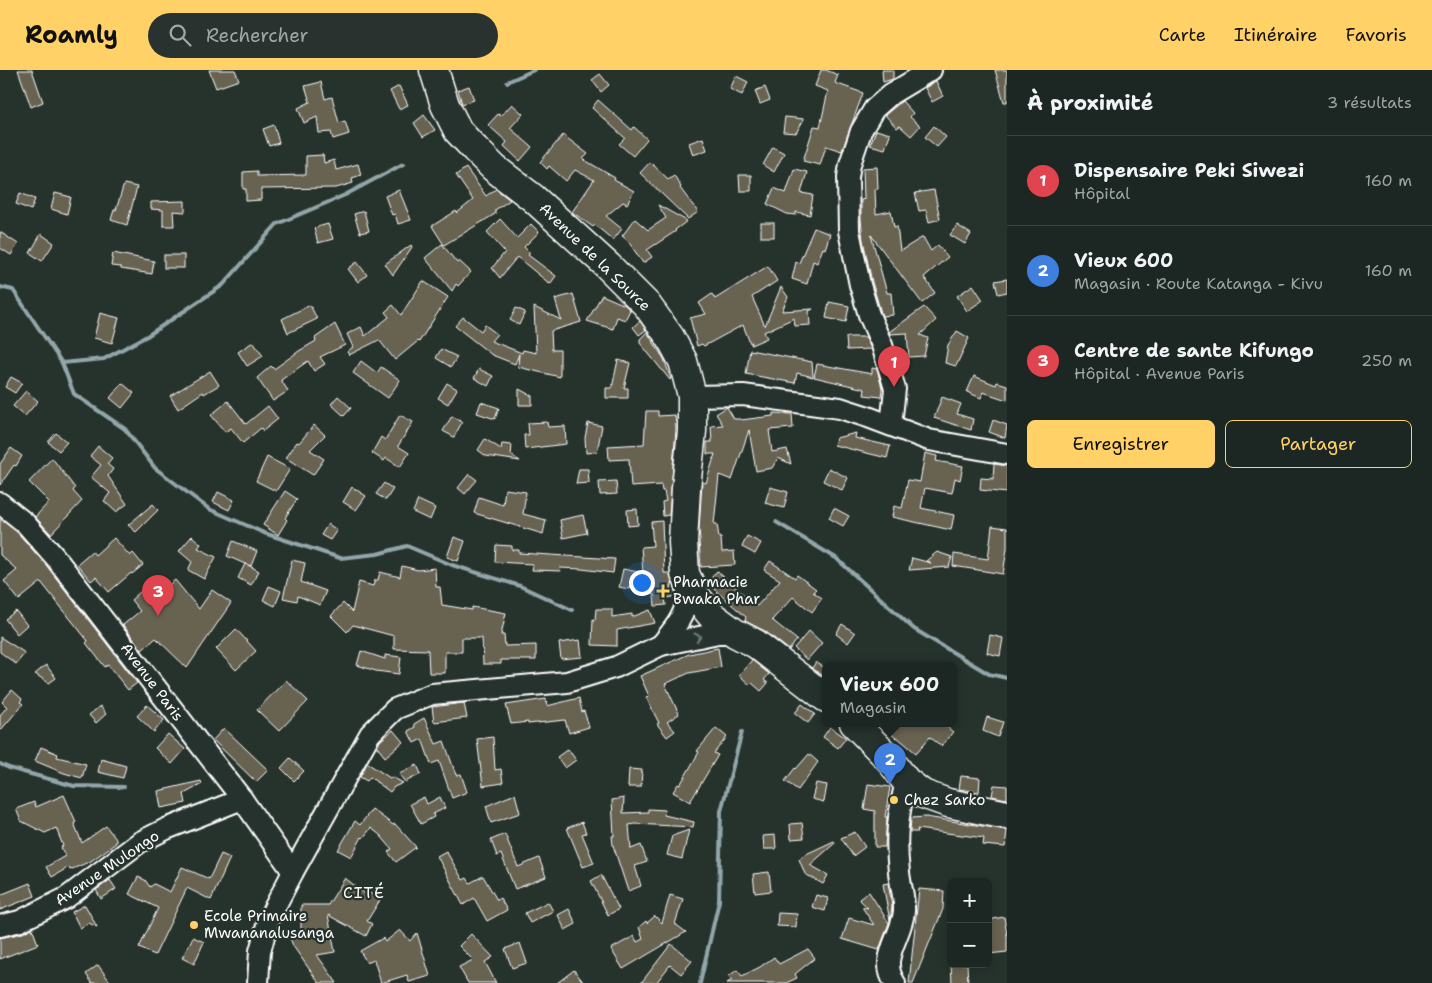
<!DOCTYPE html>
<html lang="fr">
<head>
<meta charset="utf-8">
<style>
  :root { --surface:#1c2622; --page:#29322f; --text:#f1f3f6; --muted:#a0a5a5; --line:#3a4340; --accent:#ffd166 }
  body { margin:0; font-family:"Shantell Sans",sans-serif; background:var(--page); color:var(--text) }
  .controls { position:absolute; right:15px; bottom:15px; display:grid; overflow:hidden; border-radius:8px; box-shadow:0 2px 8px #0003 }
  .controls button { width:45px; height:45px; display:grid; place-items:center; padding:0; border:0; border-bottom:1px solid var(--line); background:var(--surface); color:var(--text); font:25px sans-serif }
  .you { position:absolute; left:641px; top:512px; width:18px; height:18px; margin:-12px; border:4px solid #fff; border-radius:50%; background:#1a73e8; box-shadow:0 0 0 8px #1a73e833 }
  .badge { display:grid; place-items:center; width:32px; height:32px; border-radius:50%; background:var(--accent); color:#fff; font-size:16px; font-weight:700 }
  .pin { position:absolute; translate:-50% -41px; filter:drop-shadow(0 1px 2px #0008) }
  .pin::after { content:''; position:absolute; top:26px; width:18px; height:15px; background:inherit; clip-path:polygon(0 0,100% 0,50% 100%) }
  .popup { position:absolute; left:822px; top:592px; width:135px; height:65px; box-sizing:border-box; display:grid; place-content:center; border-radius:8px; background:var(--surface); filter:drop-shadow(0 1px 4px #0005); font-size:16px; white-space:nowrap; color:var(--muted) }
  .popup b { font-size:19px; color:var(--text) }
  .popup::after { content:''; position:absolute; left:50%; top:100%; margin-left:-10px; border:10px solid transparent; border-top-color:var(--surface) }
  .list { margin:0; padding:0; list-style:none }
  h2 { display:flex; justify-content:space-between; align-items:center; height:65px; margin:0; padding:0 20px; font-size:21px }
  h2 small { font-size:16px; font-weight:400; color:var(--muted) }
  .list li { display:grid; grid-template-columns:32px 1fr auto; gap:15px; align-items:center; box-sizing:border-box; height:90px; padding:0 20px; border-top:1px solid var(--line) }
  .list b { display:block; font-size:19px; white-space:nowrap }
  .list p { margin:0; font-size:16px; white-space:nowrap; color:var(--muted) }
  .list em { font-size:16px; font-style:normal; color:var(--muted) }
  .actions { display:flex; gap:10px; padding:15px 20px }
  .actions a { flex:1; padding:11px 0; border:1px solid var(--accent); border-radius:8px; text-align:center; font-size:18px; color:var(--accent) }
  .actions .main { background:var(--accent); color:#111 }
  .icon { flex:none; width:28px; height:28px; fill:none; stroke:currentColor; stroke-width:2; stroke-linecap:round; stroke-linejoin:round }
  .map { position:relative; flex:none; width:1007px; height:913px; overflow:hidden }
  header { display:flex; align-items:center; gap:30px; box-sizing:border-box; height:70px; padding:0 25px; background:var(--accent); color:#111 }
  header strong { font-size:24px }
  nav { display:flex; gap:28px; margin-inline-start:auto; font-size:18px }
  .search { width:350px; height:45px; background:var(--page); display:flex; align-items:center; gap:12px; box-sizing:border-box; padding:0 18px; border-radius:28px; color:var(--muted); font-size:19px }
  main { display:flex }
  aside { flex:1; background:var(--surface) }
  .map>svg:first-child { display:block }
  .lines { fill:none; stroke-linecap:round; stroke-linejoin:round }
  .stream { stroke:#93a6aa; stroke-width:4 }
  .building { fill:#686251; stroke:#fff }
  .minor-casing { stroke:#fff; stroke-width:24 }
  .highway-casing { stroke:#fff; stroke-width:31 }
  .minor { stroke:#26332d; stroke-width:20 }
  .highway { stroke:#26332d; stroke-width:28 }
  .oneway { stroke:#727a76 }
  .poi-dot { fill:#ffd166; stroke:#26332d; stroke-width:2 }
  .labels { text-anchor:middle; stroke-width:4.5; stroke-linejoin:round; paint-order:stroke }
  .street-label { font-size:15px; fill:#fff; stroke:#26332d }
  .poi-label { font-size:15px; fill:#fff; stroke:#26332d; text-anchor:start }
  .neighbourhood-label { font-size:16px; letter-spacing:1px; fill:#fff; stroke:#26332d }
</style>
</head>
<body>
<header>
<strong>Roamly</strong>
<div class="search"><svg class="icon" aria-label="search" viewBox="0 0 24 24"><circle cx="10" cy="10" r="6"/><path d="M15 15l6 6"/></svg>Rechercher</div>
<nav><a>Carte</a><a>Itinéraire</a><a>Favoris</a></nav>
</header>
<main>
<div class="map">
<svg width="1007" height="913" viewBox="0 0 1007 913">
  <rect width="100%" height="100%" fill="#26332d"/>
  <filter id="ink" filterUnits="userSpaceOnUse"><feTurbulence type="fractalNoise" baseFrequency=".02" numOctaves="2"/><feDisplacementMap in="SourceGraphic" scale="10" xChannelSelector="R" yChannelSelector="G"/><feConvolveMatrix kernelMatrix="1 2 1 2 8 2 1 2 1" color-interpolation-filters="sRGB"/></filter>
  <g filter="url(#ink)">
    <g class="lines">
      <g class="stream">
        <path d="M507,12L534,0"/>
        <path d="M0,217L13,220L62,293L74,324L125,359L155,398L209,439L264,463L340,488L377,484L407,476L452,495L520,516L572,540"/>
        <path d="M62,293L104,289L147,266L223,215L277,154L345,125L403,94"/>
        <path d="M776,452L836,488L914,559L989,604L1007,608"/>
        <path d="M0,694L9,698L74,716L124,717"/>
        <path d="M700,913L719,831L721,741L742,662"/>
      </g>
    </g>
    <g class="building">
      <path d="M18,0H32L43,32L31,37Z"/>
      <path d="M209,0H235L239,10L216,18Z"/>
      <path d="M821,0H826L838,5L835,13L863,23L842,81L826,76L820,95L803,91L814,56L820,57L828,21L815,16Z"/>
      <path d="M882,0H893V9L883,12Z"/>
      <path d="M995,0H1007V32H1004Z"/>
      <path d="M600,4L609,15L601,22L592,10Z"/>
      <path d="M736,6L748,12L742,25L730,19Z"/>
      <path d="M936,11L943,26L932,32L925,18Z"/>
      <path d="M321,12L325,29L332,27L339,53L345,51L349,64L333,69L331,62L319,63L317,47L304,53L298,38L310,32L305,16Z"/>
      <path d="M399,16L408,35L399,39L390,21Z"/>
      <path d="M469,16L474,30L462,34L458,20Z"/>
      <path d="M765,17L770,30L760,34L755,21Z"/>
      <path d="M598,30L632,60L634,57L647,69L633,86L619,74L625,68L592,38Z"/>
      <path d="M902,31L913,43L910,47L920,56L911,66L900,56L897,58L885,45Z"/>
      <path d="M512,34L523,44L510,58L532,77L520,91L504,76L507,72L488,55L498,44L501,46Z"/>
      <path d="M424,45L435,60L423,67L414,53Z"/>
      <path d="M785,47L804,49L796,63L783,62Z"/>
      <path d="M274,55L279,73L269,76L263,59Z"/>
      <path d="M934,56L946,67L937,77L925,67Z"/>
      <path d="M876,60L890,64L885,79L870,75Z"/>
      <path d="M563,65L588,84L583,89L615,108L614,110L634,121L627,134L623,132L606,146L622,159L613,170L595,155L593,157L572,142L594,110L575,100L566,111L549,96L547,99L540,92Z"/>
      <path d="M703,68L707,80L693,85L689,73Z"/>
      <path d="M773,77L784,83L774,102L763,95Z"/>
      <path d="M323,85L324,93L334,90L336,100L358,94L361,105L352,108L353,113L336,118L261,119V130L246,131V119H243V102L257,101V106L306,105V86Z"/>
      <path d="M650,92L668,109L674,105L681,117L680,118L698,142L688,149L640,103Z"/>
      <path d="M877,97L878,119H875L876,144L891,141L894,157L897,156L900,181L923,167L931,181L938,175L948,187L924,207L935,223L922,233L871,165L887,223H891L893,245L882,246L872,212L863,170L861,148V130L864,129L863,98Z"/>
      <path d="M466,98L486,126L496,119L510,130L495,140V144L444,175L432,156L456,141L457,143L473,130L456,105Z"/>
      <path d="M794,99L807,102L801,123L813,125L810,145L796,142V145L787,144L767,134L774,118L786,123Z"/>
      <path d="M739,105H751V121H740Z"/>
      <path d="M124,114L137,117L127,155L111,150L114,140H116Z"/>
      <path d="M399,120L411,150L398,154L395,144L392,145L385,126Z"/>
      <path d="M934,120L940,149L929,152L926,140L919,141L915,123Z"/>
      <path d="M20,123L35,129L31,140L16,134Z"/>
      <path d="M55,123L71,127L67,144L51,139Z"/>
      <path d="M185,131V142L173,141L174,156H163V140L151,139V132Z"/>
      <path d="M658,135L687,151L675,160L676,161L647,180L652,187L643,193L628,171L622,166L635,149L648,160L666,148Z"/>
      <path d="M364,141L369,161L360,163L354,144Z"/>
      <path d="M500,149L517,168L531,154L539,162L524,177L530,183L528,185L556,206L550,214L517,187L500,208L492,198L505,182L487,162Z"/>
      <rect x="761" y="153" width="13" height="14"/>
      <path d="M328,154L333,169L318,173L314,158Z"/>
      <path d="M957,155L971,164L965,174L950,165Z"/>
      <path d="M814,158L830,164L825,179L823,178L817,193L813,191L807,214L792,209L796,192L799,193Z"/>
      <path d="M0,162L18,174L11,185L0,178Z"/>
      <path d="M41,164L54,173L42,191L30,183Z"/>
      <path d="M442,174L457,193L459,191L471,202L458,216L456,214L452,221L425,188Z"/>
      <path d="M411,175L412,177L393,205L385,194Z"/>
      <path d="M113,183L154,191L152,204L121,199V197L111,196Z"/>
      <rect x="164" y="185" width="20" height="13"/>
      <path d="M357,192L367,205L358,212L348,199Z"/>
      <path d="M768,196L777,211L752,227L765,256L781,217L788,227L782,241L813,239L809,241L810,255L795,256L794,248L764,262L767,268L751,275L752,272L750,273L743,255L704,276L702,274L697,276L690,248L706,244L699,233L712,224L715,229Z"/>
      <path d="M1007,209V222L998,224L995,211Z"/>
      <path d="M423,211L448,227L419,272L418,271L395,290L379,270L349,285L347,282L353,277L347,264L361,257L365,266L389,247L385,242L393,235L401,245Z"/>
      <path d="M973,215L983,230L967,241L957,226Z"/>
      <path d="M573,224L581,252L551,261L552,280H560V307L518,297L519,284L515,294L492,285L455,256L463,247L481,261L485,255L497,264L491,271L522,283L523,280L536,283L534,237L561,250L555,229Z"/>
      <path d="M602,225L625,235L630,240L625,250L617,247L613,259L587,251Z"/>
      <path d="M829,232L849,236L846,252L826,248Z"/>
      <path d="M310,235L317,249L288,263L282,249Z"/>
      <path d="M924,237L936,250L920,265L928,268L924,286L909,287L907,263L890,264L889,262Z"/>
      <path d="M516,238L525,242L519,255L510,250Z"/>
      <path d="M100,243L119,248L112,273L94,268Z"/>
      <path d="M640,251L646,260L639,265L633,257Z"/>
      <path d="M335,254L345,275L320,287L325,294L314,301L308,291L281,310L288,321L273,331L257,308L271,296L274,299L299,281L316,271L315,268Z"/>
      <path d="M957,261L969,268L956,296L945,293L948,275Z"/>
      <path d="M647,262L664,289L671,309L670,310L640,273V269Z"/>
      <path d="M846,267H866L871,279L847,280Z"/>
      <path d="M253,272L263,286L247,296L238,282Z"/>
      <path d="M441,279L457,287L451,297L436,288Z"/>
      <path d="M750,280L812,292L813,307L797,303L795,313L746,304Z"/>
      <path d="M618,290L630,293L624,318H628V328H606V318H612Z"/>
      <path d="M361,291L377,303L381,297L400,310L388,328L353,303Z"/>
      <path d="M817,294L872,304V298L877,299L882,318L881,327L864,325L865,319L814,307Z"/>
      <path d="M479,299L493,306L488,316L474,308Z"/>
      <path d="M210,301L219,315L204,324L203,322L178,339L170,326Z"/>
      <path d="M974,306L996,315L997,312L1007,315V330L983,322L981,328L967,322Z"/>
      <path d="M11,307L22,313L15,323L5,317Z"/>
      <path d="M122,313L134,323L122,338L110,328Z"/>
      <path d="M447,313L457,319L448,334L438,328Z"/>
      <path d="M519,319L532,326V335H519Z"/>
      <path d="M26,321L38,331L25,346L13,336Z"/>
      <path d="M338,326L351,338L344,346L331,334Z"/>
      <path d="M942,327L961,334L957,344L973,349L971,360L934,348Z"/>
      <path d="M228,331L246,354L268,336L278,349L263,361L261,358L243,373L231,358L225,362L211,345Z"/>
      <path d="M481,332L499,338L495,349L477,343Z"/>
      <path d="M727,337L734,349H741V350L773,346V343L792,344L793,358L769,360L772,382L787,379L791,394L778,388L772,398L756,401L749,360L732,410L719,405L714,454H717L719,468H721L722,482L734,481L735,495L701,497L699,471L700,470L699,459L702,412L706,413L715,384H707V372H712L711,356L723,355L716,344Z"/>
      <path d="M646,341H658V346L675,345L676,359L669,445L663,446L662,432L666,431L664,421H662L661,415L631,417L629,389L609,390L608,376L644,374Z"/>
      <path d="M400,345L413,352L398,376L409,383L400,397L386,388L384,391L372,383L381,367L385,370Z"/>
      <path d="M452,346L462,352L454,367L443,361Z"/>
      <path d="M993,350L1007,355L1005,368L989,362Z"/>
      <path d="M547,352L548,357L565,356L566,374L525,379L524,365H529L528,353Z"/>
      <path d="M588,353L602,356L597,382L586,383L585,368Z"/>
      <path d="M314,355L325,365L310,380L324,389L313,405L286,388L297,372L299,373Z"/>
      <path d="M56,363L67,372L59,381L48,372Z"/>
      <path d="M856,363L855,368L890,376L887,388L834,375L836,368Z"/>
      <path d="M485,369L501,379L502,374L512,375L511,385L520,391L486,386L478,380Z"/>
      <path d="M98,376L112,388L107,394L113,399L108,406L127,434L116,442L104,431L110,423L91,407L101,395L90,386Z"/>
      <path d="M11,378L22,386L16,396L14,395L0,415V394Z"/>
      <path d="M925,383L937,386L936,391L963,396L960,410L955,408L952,423L925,418L921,438L954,445L951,460L892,447L894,436L902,438L908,410L920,412Z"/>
      <path d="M267,387L290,399L276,421L256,411Z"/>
      <path d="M52,388L75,418L73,421L82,431L51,464L35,447L49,432L29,412Z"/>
      <path d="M994,394L1007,396V423L980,420L981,408L993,409Z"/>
      <path d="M829,398L848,408L842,420L823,411Z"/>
      <path d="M579,399H588L589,413L576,414Z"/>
      <path d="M469,404L477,410L465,424L458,418Z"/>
      <path d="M616,411L617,424L600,425L599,412Z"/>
      <path d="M384,413L393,419L386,430L376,424Z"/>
      <path d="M352,417L366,426L356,440L343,432Z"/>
      <path d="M770,417L788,422L784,438L765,433Z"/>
      <path d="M505,419L526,422L523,444L546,450L543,464L474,443L479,427L503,435Z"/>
      <path d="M285,421L297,429L285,448L287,450L278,465L263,455Z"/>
      <path d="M218,422L234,430L229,440L213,432Z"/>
      <path d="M418,430L435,438L430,450L413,442Z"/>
      <path d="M153,434L158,440L136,462L128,455Z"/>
      <path d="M834,438L849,446L843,456L829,448Z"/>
      <path d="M637,439L638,455L628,456L627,440Z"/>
      <path d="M583,445L587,463L563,468L560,450Z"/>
      <path d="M0,449L18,463L46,495L137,613L128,620L108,595L105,597L86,573L88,571L41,512L19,530L4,511L17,500L0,485Z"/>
      <path d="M662,451L664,503H669L673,515H671L673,527L665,528L666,535L655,536L654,525L630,515L629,519L619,517L623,499L643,503L641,477L653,476L651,452Z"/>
      <path d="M328,454L337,460L330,470L321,465Z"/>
      <path d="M992,456L1007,458V478L1003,504L953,496L954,484L988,489Z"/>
      <path d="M192,466L201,474L198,478L216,487L204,509L188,500L192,492L179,481Z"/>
      <path d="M747,466L761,473L755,484L742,477Z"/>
      <path d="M454,467L465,471L458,491L447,487Z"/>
      <path d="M114,468L130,486L133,483L143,495L132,504L131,503L109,522L96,507L91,511L77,494L92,481L95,485Z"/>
      <path d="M233,471L257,481L251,496L246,494L259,501L251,515L238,508L245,494L227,486Z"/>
      <path d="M496,475L512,476V480H519V483L615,489L613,503L582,499L560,498L561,501L532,500L533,494L495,492Z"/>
      <path d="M937,482L952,487L949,497L909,500L912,488L931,493L926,491Z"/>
      <path d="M292,490L305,493L301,512L326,521L320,535L298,526L297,531L283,528Z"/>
      <path d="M770,491L795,508L797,505L816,519L813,522L822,528L812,542L793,527L772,550L797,570L789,580L765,561L745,551L746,547L707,513L717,501L757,536L780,510L764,500Z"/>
      <path d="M402,496L418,500L435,498L436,517H440L442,535L472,540V537L506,543L501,565H504L505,576L536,575V590H501V594H483L482,568H462V582H445V603H429L428,580L394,579V566L353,555L347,562L331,546L343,533L352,542L359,512L373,516L375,510H378L380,502L400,507Z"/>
      <path d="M175,510L199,539L212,520L231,533L187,598L156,568L142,580L123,555L140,541L131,530L149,514L158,525Z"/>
      <path d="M269,516L281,521L275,536L263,530Z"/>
      <path d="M596,539H612V547L632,544V547L650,540L655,553L617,560V576L592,575L593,549L595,550Z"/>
      <path d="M16,541L27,555L17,564L5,549Z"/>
      <path d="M842,554L855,563L848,573L836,564Z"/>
      <path d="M236,559L256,581L236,600L216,579Z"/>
      <path d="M809,561L822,573L807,590L794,578Z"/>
      <path d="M990,565L1003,568L1000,586L987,583Z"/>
      <path d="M0,567L25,583L16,594L0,582Z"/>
      <path d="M580,570L582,587L561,589L559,573Z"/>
      <path d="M718,578L721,597L689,603L665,614L679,644L667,652L675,661L667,667L657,654L659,653L646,627L649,626L640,606L689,584Z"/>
      <path d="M361,581L385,589V585L401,587L399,604L376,601L357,595Z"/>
      <path d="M752,590L769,604L764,610L768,613L761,621L752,613L750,615L739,605Z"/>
      <path d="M816,592L826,599V608L812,598Z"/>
      <path d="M46,595L56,608L49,613L35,604Z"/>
      <path d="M286,610L308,631L279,661L257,640Z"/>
      <path d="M12,620L22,629L20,632L23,634L0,661V645L7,637L2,632Z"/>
      <path d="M579,628L582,642L584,641L589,657L569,663L565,650L528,654V652L511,654L506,635L546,629L547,636Z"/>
      <path d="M464,633L467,648L434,652L432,637Z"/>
      <path d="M802,634L815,644L808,653L795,643Z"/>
      <path d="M147,635L164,650L154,662L137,646Z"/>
      <path d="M100,636L106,644L96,653L89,645Z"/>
      <path d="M987,647L1003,652L998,667L983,661Z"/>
      <path d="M424,648L436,674L444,671L456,705L461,704L467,722L452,728L439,691L431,694L422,669L414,673L408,661L415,657L414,654Z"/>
      <path d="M889,653H942L953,662L941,676L930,667L916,683L897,667L896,668L884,658Z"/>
      <path d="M830,657L846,668L838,678L823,667Z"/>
      <path d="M224,658L268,700L256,712L213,670Z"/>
      <path d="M716,658L727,667L714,683L718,685L690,732L673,722L678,714L680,715L699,682L697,681Z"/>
      <path d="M393,660L403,672L385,687L377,677L380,671Z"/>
      <path d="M168,664L185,679L172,694L155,678Z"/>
      <path d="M493,667L495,700L501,699L503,713L483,716L477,669Z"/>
      <path d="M41,677L58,684L57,687L86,694L82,708L64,703L35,691Z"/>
      <path d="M568,679L576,690L565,698L557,687Z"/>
      <path d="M809,684L818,692L798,720L785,711L795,698L796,699Z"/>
      <path d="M290,688L304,701L294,711L281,698Z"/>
      <path d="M101,689L126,696L123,708L98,702Z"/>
      <path d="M367,693L390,708L392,707L403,713L394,717L390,722L370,707L367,711L360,707Z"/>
      <path d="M417,695L421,704L405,712L399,704Z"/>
      <path d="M629,699L642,700L641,717H628Z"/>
      <path d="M961,706L980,708L979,722L959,719Z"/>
      <path d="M201,711L202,714L184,724L186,733L161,738L158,721Z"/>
      <path d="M816,713L827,715L824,732L812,729Z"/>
      <path d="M868,714L890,717L885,747H887L885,777H875V741L864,739Z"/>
      <path d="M994,715L1007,716V729L992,726Z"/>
      <path d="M515,724L520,743L491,753L486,736Z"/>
      <path d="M64,725L76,752L74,753L82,773L106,756L116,769V773L91,791L70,800L69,797L52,807L46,797L65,786L61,777L63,776L56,758L45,763L21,751L16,739L34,732L36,737Z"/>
      <path d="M424,727L427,734L440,727L445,738L433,744L434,747L421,754L410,734Z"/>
      <path d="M624,728L623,743L648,742V739L665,740L664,745L694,752L693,757L635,754L629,755L631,779L641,775L647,792L635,796L641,816L628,821L613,775L612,766H614L612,730Z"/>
      <path d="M372,739L393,755L395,754L416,777L396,792L388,782L392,779L380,765L371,758L363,768L362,767L351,787L338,780L355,751L360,755Z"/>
      <path d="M926,747L1007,760L1005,777L983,775L984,768L917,759L918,762H910L911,748Z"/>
      <path d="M582,752L586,763L582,764L594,793L583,797L567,758Z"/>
      <path d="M802,753L804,768L791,769L790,754Z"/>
      <path d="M689,760L682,789L667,785L672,766Z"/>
      <path d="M855,762L865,777L853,786L841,768Z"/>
      <path d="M505,764L518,797L539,788L546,807L515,819L501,784L497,786L491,770Z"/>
      <path d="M775,765L776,779H764L763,766Z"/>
      <path d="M834,771L835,773L810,795L828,805L823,814L805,804L799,789L804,785Z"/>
      <path d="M446,781L463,810L467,808L470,813L483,806L497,830L500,828L507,840L487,851L474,828L463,835L437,786Z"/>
      <path d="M221,784L230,788L211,830L187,818L155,885L139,878L158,838L129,824L138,807L145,810L150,817L154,814L170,822L182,797L209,809Z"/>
      <path d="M769,802L771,821L755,823L753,804Z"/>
      <path d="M601,805L619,839L608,845L591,811Z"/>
      <path d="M345,808L368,826L370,823L380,830L367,851L372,854L366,866L328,845L335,882L317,885L337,913H319L293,876L289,865L301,861V835H328Z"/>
      <path d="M110,810L116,819L101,829L96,820Z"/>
      <path d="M30,813L35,826L0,840V825Z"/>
      <path d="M888,813L892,836L890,851L883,814Z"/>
      <path d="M919,819L944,821L943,839L913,913H909Z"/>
      <path d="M869,822L889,853L879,880L842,869L849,848L874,855L862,837L868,838L859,829Z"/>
      <path d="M670,825L683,829L675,854L686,862L623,899L611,879L634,866L637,872L643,869L639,857L646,851L647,853L655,846L662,853Z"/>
      <path d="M816,825L828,828L825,841L812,837Z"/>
      <path d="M548,832L553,841L530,853L525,843Z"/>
      <path d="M85,835L97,857L89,853L80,858L72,842Z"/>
      <path d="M569,839L576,854L565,860L558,845Z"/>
      <path d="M778,843L797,844L796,857L777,856Z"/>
      <path d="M1004,847L1007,865V882L988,884V850Z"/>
      <path d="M32,858L38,874L0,889V868L23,863Z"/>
      <path d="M400,860L410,871L417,863L430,906L409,912L407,905L381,913L374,890L367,893L360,881L383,868L385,872Z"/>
      <path d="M471,864L493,887L485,892L496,913H468L459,897L473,890L459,876Z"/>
      <path d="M193,867L204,872L194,894L182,888Z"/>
      <path d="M520,873L527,893L512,898L505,879Z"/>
      <path d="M671,874L692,891L681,904L670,895L656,913H641Z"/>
      <path d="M808,879L815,888L795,904L797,908L786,913H727L732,910L729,906L737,900L742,906L760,897L774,887L779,894Z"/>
      <path d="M951,894H967L968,913H952Z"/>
      <path d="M98,895L111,913H92L86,904Z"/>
      <path d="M574,900L584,913H557Z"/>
    </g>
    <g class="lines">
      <g class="minor-casing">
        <g id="minor">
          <path d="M692,326L743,325L840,338L868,347L929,370L1007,384"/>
          <path d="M891,355L895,319L882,275L869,245L860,215L849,161L848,107L850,94L861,61L874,39L891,24L931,0"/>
          <path d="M0,433L25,453L55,487L242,729L293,802"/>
          <path d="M661,575C672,561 686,546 687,527C687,521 686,514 685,507"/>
          <path d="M0,856L20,851L66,828L140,772L166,759L242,729"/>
          <path d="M258,913L260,881L269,848L293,802L370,664L395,639L432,624L567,612L616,597L661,575L718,563H735"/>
          <path d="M895,913C878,888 902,867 904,841C905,827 900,815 899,802C895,767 898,745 906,711"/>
        </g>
      </g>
      <g class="highway-casing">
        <g id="highway">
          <path d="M434,0L445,35L458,61L475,79L494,98L533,128L608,196L647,235L670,267L683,291L692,326V361L686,418L683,472L685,504L697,528L712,546L735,563L756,574L826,628"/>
          <path d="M854,653L890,690L906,711L923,724L948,733L1007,745"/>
        </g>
      </g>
      <use href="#minor" class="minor"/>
      <use href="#highway" class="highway"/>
    </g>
    <defs><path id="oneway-chevron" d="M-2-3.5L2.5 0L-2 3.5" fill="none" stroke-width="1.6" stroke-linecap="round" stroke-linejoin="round" transform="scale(1.25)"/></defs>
    <use class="oneway" href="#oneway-chevron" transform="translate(698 567) rotate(-16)"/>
  </g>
  <g class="poi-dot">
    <path d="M660.5 513.5h5v5h5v5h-5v5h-5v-5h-5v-5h5z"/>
    <circle cx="894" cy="730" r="5"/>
    <circle cx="194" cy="855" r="5"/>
  </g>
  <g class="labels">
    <g class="street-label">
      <text transform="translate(595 187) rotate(44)" y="5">Avenue de la Source</text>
      <text transform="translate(152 612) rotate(53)" y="5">Avenue Paris</text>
      <text transform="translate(107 798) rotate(-34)" y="5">Avenue Mulongo</text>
    </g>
    <g class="poi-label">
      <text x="673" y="517">Pharmacie<tspan x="673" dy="17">Bwaka Phar</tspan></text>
      <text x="904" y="735">Chez Sarko</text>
      <text x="204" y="851">Ecole Primaire<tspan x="204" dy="17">Mwananalusanga</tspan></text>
    </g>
    <g class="neighbourhood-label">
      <text x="364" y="828">CITÉ</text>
    </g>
  </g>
</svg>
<div class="controls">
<button>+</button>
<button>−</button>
</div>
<div class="you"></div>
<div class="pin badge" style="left:894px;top:317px;background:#e0444e">1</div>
<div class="pin badge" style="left:890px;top:714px;background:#3f7fe0">2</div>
<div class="popup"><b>Vieux 600</b>Magasin</div>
<div class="pin badge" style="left:158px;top:546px;background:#e0444e">3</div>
</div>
<aside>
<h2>À proximité<small>3 résultats</small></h2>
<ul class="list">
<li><span class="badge" style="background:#e0444e">1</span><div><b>Dispensaire Peki Siwezi</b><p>Hôpital</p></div><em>160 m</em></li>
<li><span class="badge" style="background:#3f7fe0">2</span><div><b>Vieux 600</b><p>Magasin · Route Katanga - Kivu</p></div><em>160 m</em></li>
<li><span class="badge" style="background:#e0444e">3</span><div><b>Centre de sante Kifungo</b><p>Hôpital · Avenue Paris</p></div><em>250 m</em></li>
</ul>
<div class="actions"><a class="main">Enregistrer</a><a>Partager</a></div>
</aside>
</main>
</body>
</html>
